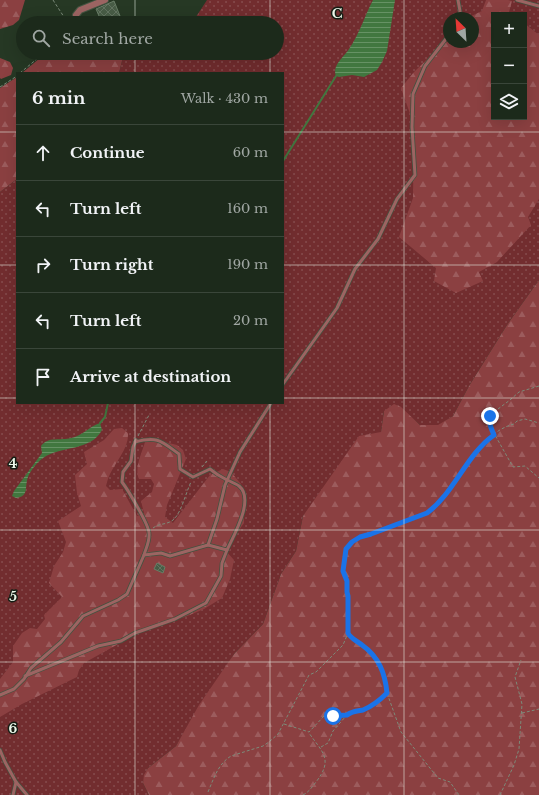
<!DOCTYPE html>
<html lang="en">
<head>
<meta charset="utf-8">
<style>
  :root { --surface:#1c2a1b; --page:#253224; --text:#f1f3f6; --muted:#a0a7a3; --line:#3a463a }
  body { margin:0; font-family:"Libre Baskerville",serif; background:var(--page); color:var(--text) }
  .controls { position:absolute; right:12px; top:12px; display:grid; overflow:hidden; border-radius:0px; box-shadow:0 4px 16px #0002 }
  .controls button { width:36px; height:36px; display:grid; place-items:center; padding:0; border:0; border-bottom:1px solid var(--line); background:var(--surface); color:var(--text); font:20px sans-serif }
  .compass { position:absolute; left:443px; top:12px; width:36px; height:36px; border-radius:50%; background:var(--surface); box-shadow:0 4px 16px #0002; rotate:335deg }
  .stop { position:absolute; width:12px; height:12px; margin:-9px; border:3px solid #1a73e8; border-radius:50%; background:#fff }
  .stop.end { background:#1a73e8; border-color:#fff; box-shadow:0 1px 4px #0008 }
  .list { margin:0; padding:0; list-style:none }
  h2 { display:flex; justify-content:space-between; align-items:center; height:52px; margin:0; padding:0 16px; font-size:17px }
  h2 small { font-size:13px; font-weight:400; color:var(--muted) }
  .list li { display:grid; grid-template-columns:26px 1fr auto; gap:12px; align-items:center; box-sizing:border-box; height:56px; padding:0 16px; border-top:1px solid var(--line) }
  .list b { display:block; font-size:15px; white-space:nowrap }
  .list em { font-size:13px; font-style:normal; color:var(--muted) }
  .icon { flex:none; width:22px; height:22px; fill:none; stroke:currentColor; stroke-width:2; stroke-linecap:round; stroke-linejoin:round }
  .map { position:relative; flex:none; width:539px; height:795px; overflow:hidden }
  .search { position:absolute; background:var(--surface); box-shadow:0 4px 16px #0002; left:16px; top:16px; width:268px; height:44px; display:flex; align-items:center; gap:10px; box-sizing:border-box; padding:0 14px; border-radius:22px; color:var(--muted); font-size:15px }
  .panel { position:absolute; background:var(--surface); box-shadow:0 4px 16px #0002; left:16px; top:72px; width:268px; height:332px; border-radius:0px }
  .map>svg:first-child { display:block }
  .grass { fill:url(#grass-dots); fill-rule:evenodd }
  .forest { fill:url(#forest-firs) }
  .water { fill:url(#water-rules) }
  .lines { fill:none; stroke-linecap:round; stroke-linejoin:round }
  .stream { stroke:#41773f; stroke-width:2 }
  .building { fill:url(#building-cross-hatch); stroke:#687d66 }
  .service-casing { stroke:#425340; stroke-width:4.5 }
  .minor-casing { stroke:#425340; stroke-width:8 }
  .path { stroke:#7c8b7a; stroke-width:1; stroke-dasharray:3 2; stroke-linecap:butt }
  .service { stroke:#9c6462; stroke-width:3 }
  .minor { stroke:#9c6462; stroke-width:6 }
  .route { stroke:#1a73e8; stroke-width:5 }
  .grid { fill:none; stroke:#ecf8eb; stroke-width:1; stroke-opacity:0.55 }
  .grid-label { font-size:13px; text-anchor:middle; font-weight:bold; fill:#ecf8eb; stroke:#151d14; stroke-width:3; stroke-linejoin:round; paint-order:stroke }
</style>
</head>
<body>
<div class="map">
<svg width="539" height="795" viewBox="0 0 539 795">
  <defs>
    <pattern id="grass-dots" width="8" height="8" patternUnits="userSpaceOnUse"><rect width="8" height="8" fill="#722d2f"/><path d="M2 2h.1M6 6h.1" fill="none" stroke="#864c4d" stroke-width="1.8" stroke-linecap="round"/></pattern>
    <pattern id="forest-firs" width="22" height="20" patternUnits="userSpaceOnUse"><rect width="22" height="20" fill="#8b4041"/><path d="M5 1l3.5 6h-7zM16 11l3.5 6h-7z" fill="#9c5c5d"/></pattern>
    <pattern id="water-rules" width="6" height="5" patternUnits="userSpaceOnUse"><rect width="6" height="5" fill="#41773f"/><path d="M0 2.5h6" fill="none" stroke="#669264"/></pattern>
    <pattern id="building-cross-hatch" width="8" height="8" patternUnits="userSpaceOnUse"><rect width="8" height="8" fill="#485c46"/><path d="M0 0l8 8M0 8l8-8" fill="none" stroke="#637461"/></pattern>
  </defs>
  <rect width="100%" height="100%" fill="#263824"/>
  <path class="grass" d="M207,0H539V280L507,325L469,386L453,416L438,426L420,425L411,417L384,411L381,432L303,516L296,551L281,574L263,624L234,654L176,746L148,768L143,783L149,795H0V192L17,179V403H283V73H119L124,53H277V23H192ZM494,15H524V117H494ZM449,18H473V42H449Z"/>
  <g class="forest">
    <path d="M0,0H25L19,20L13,25L0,29Z"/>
    <path d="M486,0H508L512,1L509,12L513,15H494V117H524V23L539,35V199L528,217L531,225L497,262L479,272L483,281L456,293L434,281L436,268L399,237L413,198L414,125L401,88L414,72L449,38V42H473V18H467L482,11Z"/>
    <path d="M46,53H124L119,73H22Z"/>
    <path d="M0,58L10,62L13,68L11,75L1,79L0,78Z"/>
    <path d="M17,77V179L0,192V88Z"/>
    <path d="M539,280V795H149L143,783L144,775L148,768L176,746L199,705L234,654L263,624L281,574L296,551L303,516L359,436L381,432L384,411L394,404L401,407L420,425H438L453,416L469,386L507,325Z"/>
    <path d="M122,428L128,433C129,448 116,461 110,474C108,478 107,482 106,486L110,490L122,489L137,516L144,513L141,501L152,492L154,484L151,479H139C134,468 142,453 145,442L152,439L177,445L183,450L186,459L167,505L165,517L173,523L210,475L223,469L231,472L241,484L243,500L244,523L225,550L234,560L230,579L222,598L204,609L185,617L149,627L84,663L79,670L77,677L22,704L0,717V679L13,662V646L22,633L30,628L37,629L45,619L44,615L62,597L49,583L54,566L63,552L66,542L58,521L81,506L77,493L75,475L87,464L84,452L104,440L114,429Z"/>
  </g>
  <g class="water">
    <path d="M373,0H395L387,51L382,62L377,70L364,77L352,75L339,77L336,76C332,65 344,57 349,49C359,35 365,15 373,0Z"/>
    <path d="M100,423L102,430C90,452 62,445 43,458C38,461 30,471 28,477C24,487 30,496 16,498L12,496L14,491L42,453L41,446C48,436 61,441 71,438C82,436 90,426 100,423Z"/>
  </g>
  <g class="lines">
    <g class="stream">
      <path d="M283,161L336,76"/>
      <path d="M100,423L105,417L108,403"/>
    </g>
  </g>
  <g class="building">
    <path d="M114,1L120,16L102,23L96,9Z"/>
    <path d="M157,563L165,567L163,573L154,569Z"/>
  </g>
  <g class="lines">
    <g class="service-casing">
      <g id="service">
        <path d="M458,0L460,11L459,18"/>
        <path d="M517,0L539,6"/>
        <path d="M283,384L337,308L355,269L378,239L397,199L415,175L412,127L413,94L425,66L449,35"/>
        <path d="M136,440L133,447L131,461L123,472L122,482C128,490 149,525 149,533C150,541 146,548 144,555"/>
        <path d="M135,442C158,436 161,441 179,454L180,469L193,477L210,469C213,471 216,474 220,476C226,480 233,482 239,486C255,499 234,535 227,550L208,545"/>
        <path d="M25,676L98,646L121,641L135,633L175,619L206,603L221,576L222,563L227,550"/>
        <path d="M0,695L14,689L24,679L31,668L61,642L83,616L118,600L127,594L144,555L161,553L170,556L208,545L217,519L225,485L240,452L271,403"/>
        <path d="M0,750L5,762L16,782L13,795"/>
        <path d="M16,782L27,795"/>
      </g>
    </g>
    <g class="minor-casing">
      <path id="minor" d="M76,15L80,10L105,0"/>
    </g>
    <g class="path">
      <path d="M53,0L64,17L65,23"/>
      <path d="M20,73L44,53"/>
      <path d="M0,87L17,76"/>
      <path d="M539,386L519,392L510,400L494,412L490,416L489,421L491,428L513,467L525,466L539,478"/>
      <path d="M138,436L149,415"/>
      <path d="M202,467L207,461"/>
      <path d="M153,528C159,523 167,525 173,520C181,514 186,492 191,482"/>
      <path d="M348,634L351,638L363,645L372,654L380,665L385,677L387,693L401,732L438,778L450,782L459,795"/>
      <path d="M522,713L539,709"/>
      <path d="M284,724L309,732L325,715H347C351,711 357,712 362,710C373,706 380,701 387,693"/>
      <path d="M321,747L328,743L333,731L346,716"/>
      <path d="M208,792C214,778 218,764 231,756L263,746L269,742L278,734L309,675L316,672L343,645L348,633V596L347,592V581L343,571L346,549L352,542L360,537L371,534L427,513C458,489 475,434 514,424L517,421L525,419L539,423"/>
      <path d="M303,795C309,792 312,787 316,782C334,759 322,752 309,733"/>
      <path d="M500,795L514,765L519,749L522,704L515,677L521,660"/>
    </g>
    <use href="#service" class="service"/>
    <use href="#minor" class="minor"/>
  </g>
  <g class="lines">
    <path class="route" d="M333,716L347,715C352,711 357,711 363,710C373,706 380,700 387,693C385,673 379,657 362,645C356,640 351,639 348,633V596L347,592V581L343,571L346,549L352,542L360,537L371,534L427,513C455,492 466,455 494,435C491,428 489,424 490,416"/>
  </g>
  <path class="grid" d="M135,0V23M270,0V23M404,0V795M135,53V73M270,53V73M0,132H17M283,132H539M0,265H17M283,265H539M0,398H17M283,398H539M135,403V795M270,403V795M0,530H539M0,662H539"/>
  <g class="grid-label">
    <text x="337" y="18">C</text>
    <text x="13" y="468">4</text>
    <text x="13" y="601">5</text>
    <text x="13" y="733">6</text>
  </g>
</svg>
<div class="controls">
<button>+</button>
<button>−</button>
<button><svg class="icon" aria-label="layers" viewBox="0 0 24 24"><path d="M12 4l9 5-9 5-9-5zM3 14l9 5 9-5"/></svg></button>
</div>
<svg class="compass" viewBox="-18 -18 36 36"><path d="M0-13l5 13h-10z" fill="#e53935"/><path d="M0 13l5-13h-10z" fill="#a0a7a3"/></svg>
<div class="stop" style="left:333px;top:716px"></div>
<div class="stop end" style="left:490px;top:416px"></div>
<div class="search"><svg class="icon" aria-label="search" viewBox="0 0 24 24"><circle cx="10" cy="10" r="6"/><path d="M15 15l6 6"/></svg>Search here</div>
<section class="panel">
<h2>6 min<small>Walk · 430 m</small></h2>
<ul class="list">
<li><svg class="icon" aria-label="ahead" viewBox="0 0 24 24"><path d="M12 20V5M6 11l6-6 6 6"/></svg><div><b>Continue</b></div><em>60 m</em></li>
<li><svg class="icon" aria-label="left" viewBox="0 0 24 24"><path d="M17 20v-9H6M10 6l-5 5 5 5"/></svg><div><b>Turn left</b></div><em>160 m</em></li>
<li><svg class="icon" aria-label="right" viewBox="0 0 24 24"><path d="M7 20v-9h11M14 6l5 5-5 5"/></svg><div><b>Turn right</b></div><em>190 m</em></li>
<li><svg class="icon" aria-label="left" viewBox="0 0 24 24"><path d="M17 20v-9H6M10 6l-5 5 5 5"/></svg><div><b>Turn left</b></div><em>20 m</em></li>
<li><svg class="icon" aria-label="arrive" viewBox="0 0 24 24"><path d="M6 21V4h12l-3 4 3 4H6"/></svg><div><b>Arrive at destination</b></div></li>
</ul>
</section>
</div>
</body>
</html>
